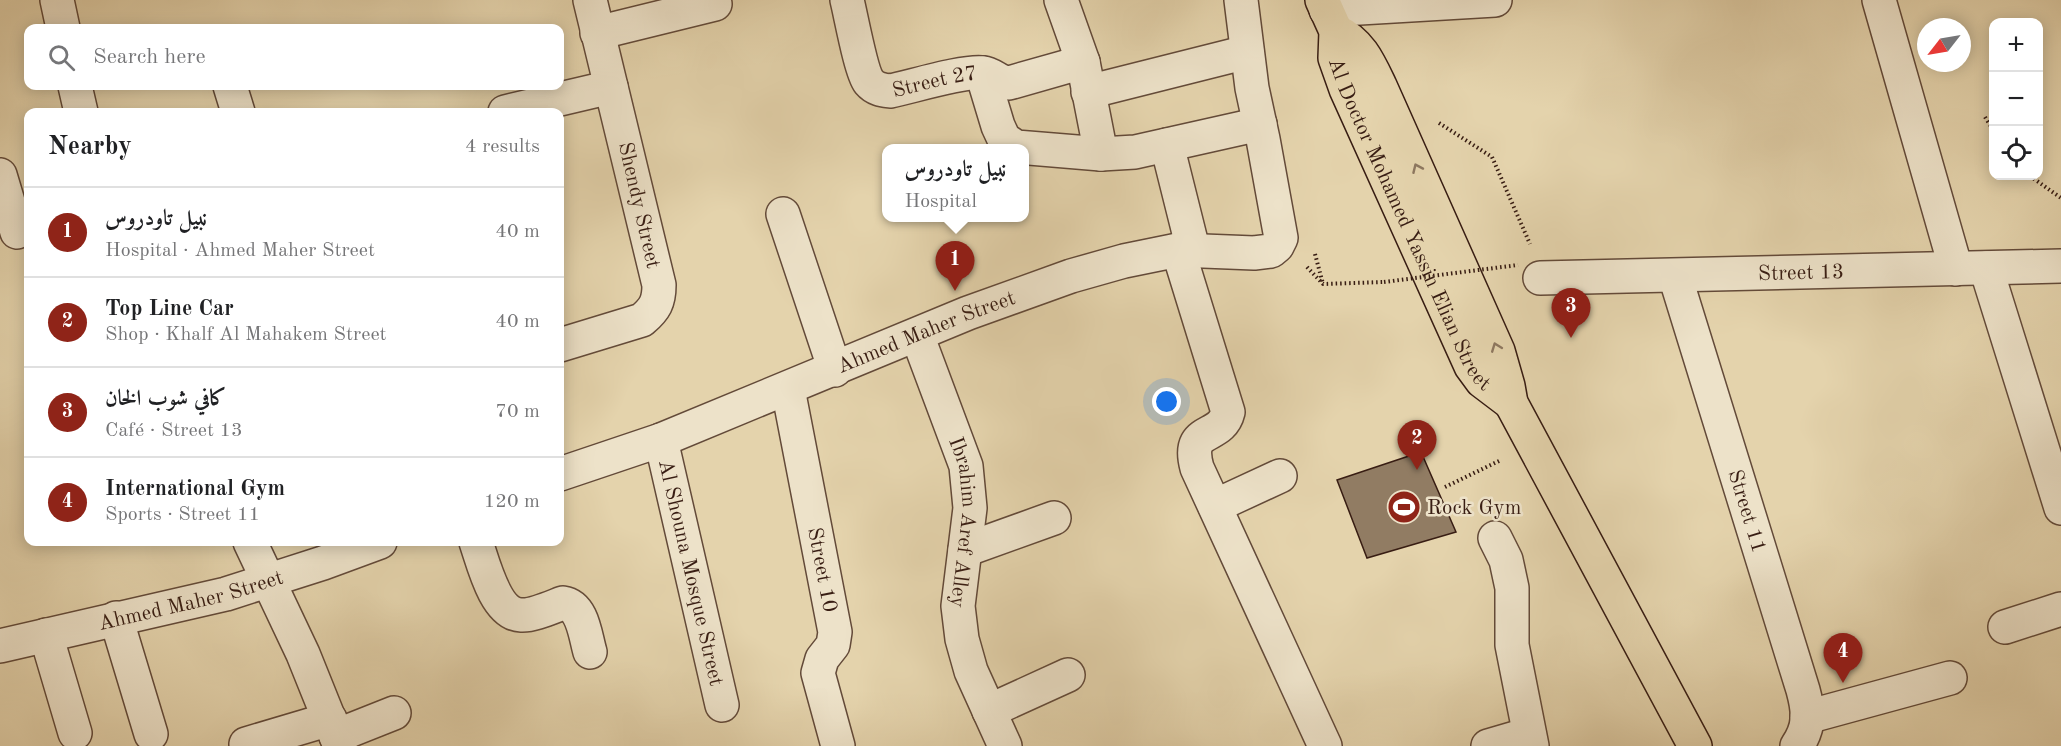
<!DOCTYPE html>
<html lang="en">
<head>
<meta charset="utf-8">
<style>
  :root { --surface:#fff; --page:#f2f2f2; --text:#202124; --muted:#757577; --line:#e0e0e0; --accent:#8f2418 }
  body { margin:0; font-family:"Old Standard TT",Amiri,serif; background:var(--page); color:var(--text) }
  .controls { position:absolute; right:18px; top:18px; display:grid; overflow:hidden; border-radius:12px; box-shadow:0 3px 15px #0003 }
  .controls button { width:54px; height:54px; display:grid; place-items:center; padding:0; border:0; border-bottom:2px solid var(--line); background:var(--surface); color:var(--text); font:30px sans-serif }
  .compass { position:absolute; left:1917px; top:18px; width:54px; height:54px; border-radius:50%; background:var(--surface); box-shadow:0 3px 15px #0003; rotate:239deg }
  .you { position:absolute; left:1167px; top:402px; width:21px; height:21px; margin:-15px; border:4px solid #fff; border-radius:50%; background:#1a73e8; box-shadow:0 0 0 9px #1a73e833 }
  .badge { display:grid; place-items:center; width:39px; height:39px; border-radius:50%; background:var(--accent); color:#fff; font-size:20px; font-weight:700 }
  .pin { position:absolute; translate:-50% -50px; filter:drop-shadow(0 2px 3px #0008) }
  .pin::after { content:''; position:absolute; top:32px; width:21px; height:18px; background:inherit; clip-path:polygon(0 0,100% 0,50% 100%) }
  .popup { position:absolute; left:882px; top:144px; width:147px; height:78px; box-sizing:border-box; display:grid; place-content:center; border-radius:12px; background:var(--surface); filter:drop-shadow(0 2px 4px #0005); font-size:20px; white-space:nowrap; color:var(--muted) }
  .popup b { font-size:22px; color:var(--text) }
  .popup::after { content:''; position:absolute; left:50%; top:100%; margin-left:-12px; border:12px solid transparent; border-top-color:var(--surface) }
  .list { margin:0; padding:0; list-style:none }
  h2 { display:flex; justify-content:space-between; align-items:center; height:78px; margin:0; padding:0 24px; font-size:26px }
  h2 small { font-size:20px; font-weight:400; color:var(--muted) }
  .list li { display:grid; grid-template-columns:39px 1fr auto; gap:18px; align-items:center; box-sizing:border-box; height:90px; padding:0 24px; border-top:2px solid var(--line) }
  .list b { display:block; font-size:22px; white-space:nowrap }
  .list p { margin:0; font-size:20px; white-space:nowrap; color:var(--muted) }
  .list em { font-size:20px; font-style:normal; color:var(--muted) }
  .icon { flex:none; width:33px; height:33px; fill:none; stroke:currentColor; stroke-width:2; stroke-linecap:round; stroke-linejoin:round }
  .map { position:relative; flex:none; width:2061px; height:746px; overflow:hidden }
  .search { position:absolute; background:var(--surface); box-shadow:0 3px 15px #0003; left:24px; top:24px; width:540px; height:66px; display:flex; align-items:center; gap:15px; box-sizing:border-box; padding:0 21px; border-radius:12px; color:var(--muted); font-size:22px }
  .panel { position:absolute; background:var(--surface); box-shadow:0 3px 15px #0003; left:24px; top:108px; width:540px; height:438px; border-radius:12px }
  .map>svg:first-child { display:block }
  .building { fill:#917c63; stroke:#381d13; stroke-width:1.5 }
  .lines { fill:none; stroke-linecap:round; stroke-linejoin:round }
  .minor-casing { stroke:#634a39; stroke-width:36 }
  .major-casing { stroke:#381d13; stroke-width:36 }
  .path { stroke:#381d13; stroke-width:4; stroke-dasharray:1.5 3; stroke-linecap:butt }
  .minor { stroke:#ede2c9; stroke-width:33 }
  .major { stroke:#e4d3ac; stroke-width:33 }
  .path-bridge { stroke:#381d13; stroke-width:4; stroke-dasharray:1.5 3; stroke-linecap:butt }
  .oneway { stroke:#8e7860 }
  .labels { text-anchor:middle; stroke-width:5; stroke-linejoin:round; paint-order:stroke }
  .street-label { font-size:21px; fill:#381d13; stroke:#ede2c9 }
  .poi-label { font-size:21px; fill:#381d13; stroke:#ede2c9; text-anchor:start }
</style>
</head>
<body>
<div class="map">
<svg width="2061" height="746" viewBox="0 0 2061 746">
  <rect width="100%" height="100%" fill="#e4d3ac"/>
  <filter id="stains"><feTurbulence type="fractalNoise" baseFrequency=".00333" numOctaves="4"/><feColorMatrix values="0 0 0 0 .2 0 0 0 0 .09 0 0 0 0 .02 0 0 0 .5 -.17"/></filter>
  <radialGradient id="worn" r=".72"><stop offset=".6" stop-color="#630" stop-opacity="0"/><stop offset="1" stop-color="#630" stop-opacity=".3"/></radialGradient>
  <path class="building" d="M1421,452L1456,532L1367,558L1337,480Z"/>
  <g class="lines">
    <g class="minor-casing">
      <g id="minor">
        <path d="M57,0L63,28"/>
        <path id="s1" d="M847,0C851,16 861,72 869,82C875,89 882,90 890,91C910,87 966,70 983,73C993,74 999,83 1009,83L1083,62"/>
        <path d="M1061,0L1083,62L1101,154"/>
        <path d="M1879,0L1956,269"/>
        <path d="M1326,10L1495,0"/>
        <path d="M597,33L715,4"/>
        <path d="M982,73L998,126L1004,139L1016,147L1101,154L1135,152L1260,124"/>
        <path d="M75,86L81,112"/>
        <path d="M230,86L238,112"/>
        <path d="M1088,92L1247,52"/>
        <path d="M505,112L611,87"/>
        <path d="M1167,145L1193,249"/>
        <path d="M0,175L17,232"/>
        <path d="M783,214L835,370"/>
        <path d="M1178,250L1228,412C1221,441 1185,425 1197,468L1325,746"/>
        <path d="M1986,268L2061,508"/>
        <path id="s2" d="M1675,276L1803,690C1809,712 1810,727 1797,746"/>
        <path id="s3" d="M1540,278L2061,266"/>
        <path id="s4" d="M917,335L966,466L970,508L958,606L962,639L971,671L1005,746"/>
        <path d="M560,345L642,320C655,309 659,302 659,285L590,0"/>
        <path id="s5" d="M788,389L835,632L833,645L822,659L818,673L838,746"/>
        <path id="s6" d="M661,440L722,705"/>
        <path id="s7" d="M560,474L661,440L968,313L1071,276L1124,261L1178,250L1254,253L1271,251L1277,246L1281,238L1263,139L1252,88L1241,0"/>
        <path d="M1215,506L1280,476"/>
        <path d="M1495,538L1506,560L1512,588V645L1532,746"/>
        <path d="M250,542L303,654L340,746"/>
        <path d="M476,542C483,562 495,614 521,615C532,616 552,607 563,603C583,606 585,635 590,652"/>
        <path d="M965,550L1054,518"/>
        <path d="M116,618L151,734"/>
        <path d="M2005,627L2061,609"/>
        <path d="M46,635L75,733"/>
        <path id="s8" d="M0,646L226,594L323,563L380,542"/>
        <path d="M989,711L1068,675"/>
        <path d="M1807,717L1950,678"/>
        <path d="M336,736L394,713"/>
        <path d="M246,744L330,719"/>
        <path d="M1488,746L1529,734"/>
      </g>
    </g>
    <g class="major-casing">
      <g id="major">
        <path id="s9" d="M1322,0L1336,31L1335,58L1346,89L1471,366L1482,381L1511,403"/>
        <path d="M1336,31C1360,42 1369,63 1380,86L1498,351L1508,386L1511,403L1695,746"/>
      </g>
    </g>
    <g class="path">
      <path d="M1985,117L1994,131"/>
      <path d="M1439,123L1492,157L1530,244"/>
      <path d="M2030,176L2061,198"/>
      <path d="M1315,254L1323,284"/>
      <path d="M1307,267L1323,284L1384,282"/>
      <path d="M1445,487L1501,460"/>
    </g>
    <use href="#minor" class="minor"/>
    <use href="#major" class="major"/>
    <path class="path-bridge" d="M1384,282L1518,265"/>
  </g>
  <defs><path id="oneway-chevron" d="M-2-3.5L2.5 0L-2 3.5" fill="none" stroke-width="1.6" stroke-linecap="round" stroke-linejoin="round" transform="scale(1.5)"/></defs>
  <g class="oneway">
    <use href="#oneway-chevron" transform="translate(1417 168) rotate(-114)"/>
    <use href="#oneway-chevron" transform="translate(1496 347) rotate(-111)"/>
  </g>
  <defs>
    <g id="stadium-disc" transform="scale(1.725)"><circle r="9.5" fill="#8f2418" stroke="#ede2c9"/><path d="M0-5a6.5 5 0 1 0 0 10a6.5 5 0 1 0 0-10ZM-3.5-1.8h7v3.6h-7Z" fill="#fff"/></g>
  </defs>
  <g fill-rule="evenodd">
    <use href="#stadium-disc" x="1404" y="507"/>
  </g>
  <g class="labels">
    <g class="street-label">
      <text dy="7" stroke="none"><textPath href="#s1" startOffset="154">Street 27</textPath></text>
      <text transform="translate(640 205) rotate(77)" y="7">Shendy Street</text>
      <text dy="7" stroke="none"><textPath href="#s9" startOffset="243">Al Doctor Mohamed Yassin Elian Street</textPath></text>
      <text dy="7" stroke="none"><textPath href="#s3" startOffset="261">Street 13</textPath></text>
      <text dy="7" stroke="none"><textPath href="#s7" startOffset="393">Ahmed Maher Street</textPath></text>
      <text dy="7" stroke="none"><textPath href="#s2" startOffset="246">Street 11</textPath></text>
      <text dy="7" stroke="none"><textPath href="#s4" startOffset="196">Ibrahim Aref Alley</textPath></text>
      <text dy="7" stroke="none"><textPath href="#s5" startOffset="184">Street 10</textPath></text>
      <text dy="7" stroke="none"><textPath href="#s6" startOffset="136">Al Shouna Mosque Street</textPath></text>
      <text dy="7" stroke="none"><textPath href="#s8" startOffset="196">Ahmed Maher Street</textPath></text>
    </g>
    <g class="poi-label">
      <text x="1427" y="514">Rock Gym</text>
    </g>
  </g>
  <rect width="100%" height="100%" filter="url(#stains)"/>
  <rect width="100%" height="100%" fill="url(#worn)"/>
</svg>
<div class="controls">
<button>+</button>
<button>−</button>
<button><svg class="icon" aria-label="locate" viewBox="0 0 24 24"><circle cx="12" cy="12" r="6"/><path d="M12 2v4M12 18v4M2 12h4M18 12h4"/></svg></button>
</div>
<svg class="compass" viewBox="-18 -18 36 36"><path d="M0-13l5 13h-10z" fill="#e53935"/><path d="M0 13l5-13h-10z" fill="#757577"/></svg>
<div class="you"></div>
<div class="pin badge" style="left:955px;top:291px">1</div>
<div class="popup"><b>نبيل تاودروس</b>Hospital</div>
<div class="pin badge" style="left:1417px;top:470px">2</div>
<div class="pin badge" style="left:1571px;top:338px">3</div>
<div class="pin badge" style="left:1843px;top:683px">4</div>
<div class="search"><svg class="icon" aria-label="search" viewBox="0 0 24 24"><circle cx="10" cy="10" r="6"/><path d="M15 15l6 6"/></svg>Search here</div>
<section class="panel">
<h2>Nearby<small>4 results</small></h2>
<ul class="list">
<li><span class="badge">1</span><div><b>نبيل تاودروس</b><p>Hospital · Ahmed Maher Street</p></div><em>40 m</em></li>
<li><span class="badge">2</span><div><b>Top Line Car</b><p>Shop · Khalf Al Mahakem Street</p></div><em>40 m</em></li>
<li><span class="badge">3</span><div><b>كافي شوب الخان</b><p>Café · Street 13</p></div><em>70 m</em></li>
<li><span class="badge">4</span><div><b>International Gym</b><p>Sports · Street 11</p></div><em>120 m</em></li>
</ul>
</section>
</div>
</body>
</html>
